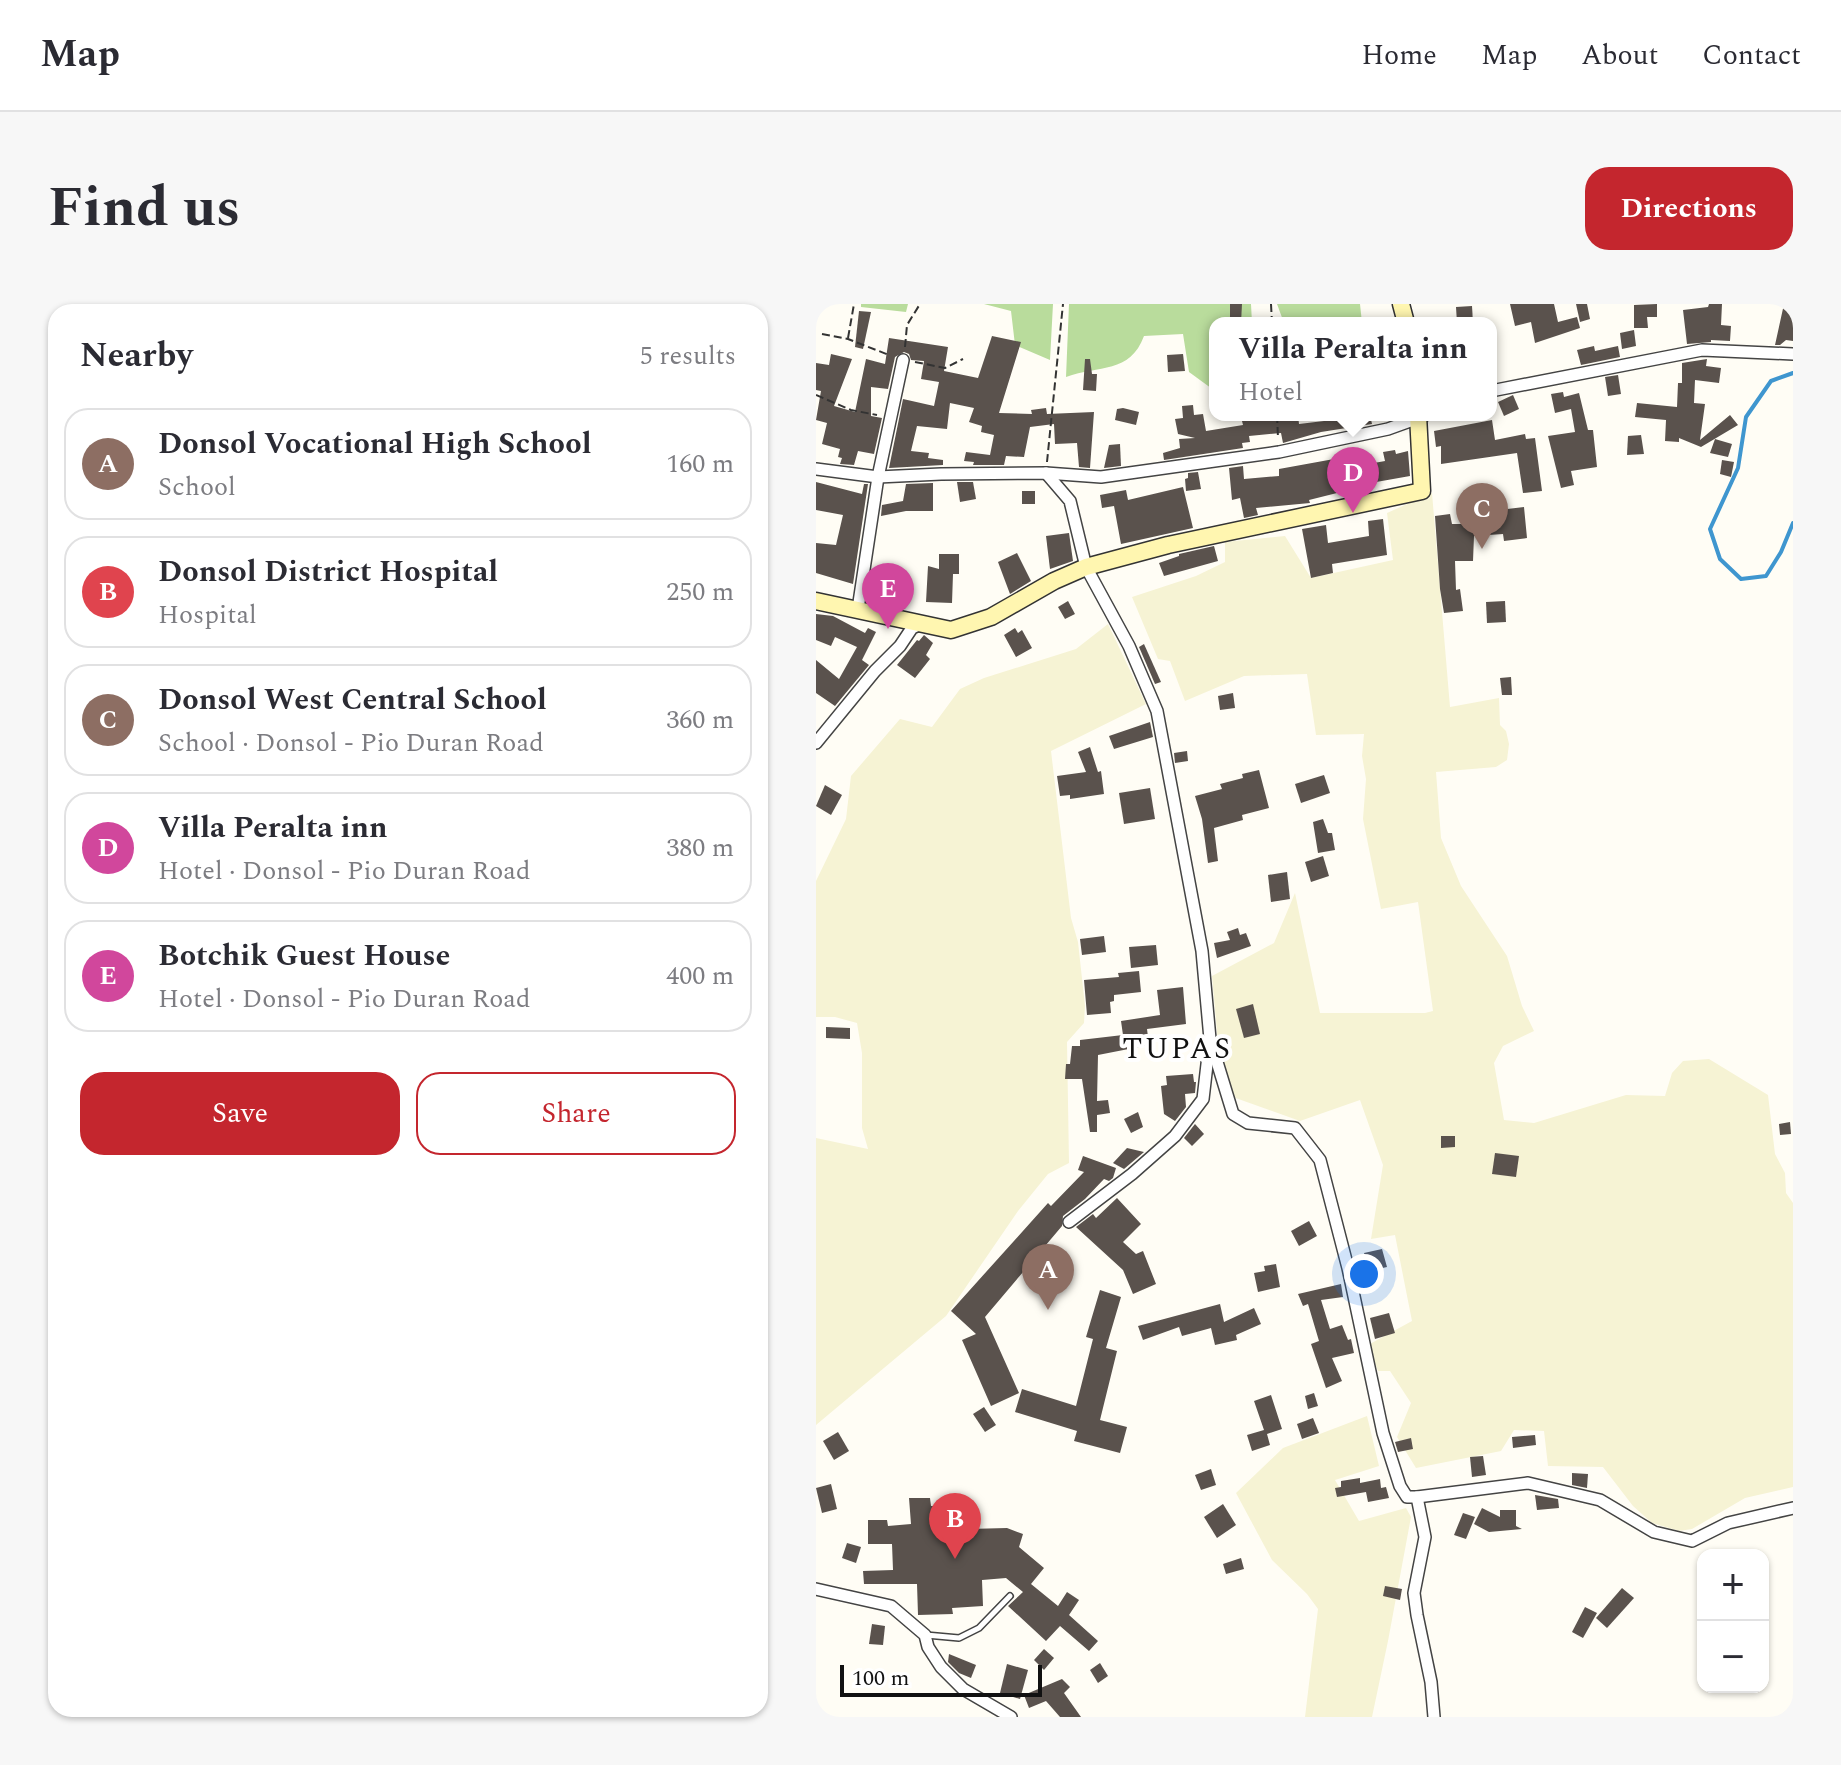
<!DOCTYPE html>
<html lang="en">
<head>
<meta charset="utf-8">
<style>
  :root { --surface:#fff; --page:#f7f7f7; --text:#2b2b33; --muted:#7c7c81; --line:#e1e1e2; --accent:#c4262e }
  body { margin:0; font-family:Spectral,serif; background:var(--page); color:var(--text) }
  .controls { position:absolute; right:24px; bottom:24px; display:grid; overflow:hidden; border-radius:16px; box-shadow:0 2px 6px #0004 }
  .controls button { width:72px; height:72px; display:grid; place-items:center; padding:0; border:0; border-bottom:2px solid var(--line); background:var(--surface); color:var(--text); font:40px sans-serif }
  .scale { position:absolute; left:24px; bottom:20px; width:202px; box-sizing:border-box; padding-left:8px; border:4px solid #111; border-top:0; font-size:22px; line-height:28px; white-space:nowrap; color:#111; -webkit-text-stroke:6px #fff; paint-order:stroke }
  .you { position:absolute; left:548px; top:970px; width:28px; height:28px; margin:-20px; border:6px solid #fff; border-radius:50%; background:#1a73e8; box-shadow:0 0 0 12px #1a73e833 }
  .badge { display:grid; place-items:center; width:52px; height:52px; border-radius:50%; background:var(--accent); color:#fff; font-size:26px; font-weight:700 }
  .pin { position:absolute; translate:-50% -66px; filter:drop-shadow(0 2px 4px #0008) }
  .pin::after { content:''; position:absolute; top:42px; width:28px; height:24px; background:inherit; clip-path:polygon(0 0,100% 0,50% 100%) }
  .popup { position:absolute; left:393px; top:13px; width:288px; height:104px; box-sizing:border-box; display:grid; place-content:center; border-radius:16px; background:var(--surface); filter:drop-shadow(0 2px 6px #0005); font-size:26px; white-space:nowrap; color:var(--muted) }
  .popup b { font-size:30px; color:var(--text) }
  .popup::after { content:''; position:absolute; left:50%; top:100%; margin-left:-16px; border:16px solid transparent; border-top-color:var(--surface) }
  .list { margin:0; padding:0; list-style:none }
  h2 { display:flex; justify-content:space-between; align-items:center; height:104px; margin:0; padding:0 32px; font-size:34px }
  h2 small { font-size:26px; font-weight:400; color:var(--muted) }
  .list li { display:grid; grid-template-columns:52px 1fr auto; gap:24px; align-items:center; box-sizing:border-box; height:112px; margin:0 16px 16px; padding:0 16px; border:2px solid var(--line); border-radius:24px }
  .list b { display:block; font-size:30px; white-space:nowrap }
  .list p { margin:0; font-size:26px; white-space:nowrap; color:var(--muted) }
  .list em { font-size:26px; font-style:normal; color:var(--muted) }
  .actions { display:flex; gap:16px; padding:24px 32px }
  .actions a { flex:1; padding:18px 0; border:2px solid var(--accent); border-radius:24px; text-align:center; font-size:28px; color:var(--accent) }
  .actions .main { background:var(--accent); color:#fff }
  .map { position:relative; flex:none; width:977px; height:1413px; overflow:hidden; border-radius:24px }
  header { display:flex; align-items:center; gap:48px; box-sizing:border-box; height:112px; padding:0 40px; background:var(--surface); border-bottom:2px solid var(--line) }
  header strong { font-size:38px }
  nav { display:flex; gap:44px; margin-inline-start:auto; font-size:28px }
  .intro { display:flex; align-items:center; justify-content:space-between; box-sizing:border-box; height:192px; padding:0 48px }
  h1 { margin:0; font-size:56px }
  .button { padding:20px 36px; border-radius:24px; background:var(--accent); color:#fff; font-size:28px; font-weight:700 }
  main { display:flex; gap:48px; padding:0 48px }
  aside { flex:1; background:var(--surface); border-radius:24px; box-shadow:0 2px 6px #0004 }
  .map>svg:first-child { display:block }
  .farmland { fill:#f6f3d4 }
  .forest { fill:#b9dc9c }
  .lines { fill:none; stroke-linecap:round; stroke-linejoin:round }
  .stream { stroke:#3f96cf; stroke-width:4 }
  .building { fill:#5a524d }
  .lane-casing { stroke:#444; stroke-width:8 }
  .street-casing { stroke:#444; stroke-width:14 }
  .secondary-casing { stroke:#333; stroke-width:19 }
  .path { stroke:#333; stroke-width:2; stroke-dasharray:8 4; stroke-linecap:butt }
  .lane { stroke:#fff; stroke-width:5 }
  .street { stroke:#fff; stroke-width:11 }
  .secondary { stroke:#fff6b0; stroke-width:16 }
  .labels { text-anchor:middle; stroke-width:8; stroke-linejoin:round; paint-order:stroke }
  .quarter-label { font-size:30px; letter-spacing:2px; fill:#111; stroke:#fff }
</style>
</head>
<body>
<header>
<strong>Map</strong>
<nav><a>Home</a><a>Map</a><a>About</a><a>Contact</a></nav>
</header>
<div class="intro"><h1>Find us</h1><a class="button">Directions</a></div>
<main>
<aside>
<h2>Nearby<small>5 results</small></h2>
<ul class="list">
<li><span class="badge" style="background:#8d6e63">A</span><div><b>Donsol Vocational High School</b><p>School</p></div><em>160 m</em></li>
<li><span class="badge" style="background:#e0444e">B</span><div><b>Donsol District Hospital</b><p>Hospital</p></div><em>250 m</em></li>
<li><span class="badge" style="background:#8d6e63">C</span><div><b>Donsol West Central School</b><p>School · Donsol - Pio Duran Road</p></div><em>360 m</em></li>
<li><span class="badge" style="background:#d1479c">D</span><div><b>Villa Peralta inn</b><p>Hotel · Donsol - Pio Duran Road</p></div><em>380 m</em></li>
<li><span class="badge" style="background:#d1479c">E</span><div><b>Botchik Guest House</b><p>Hotel · Donsol - Pio Duran Road</p></div><em>400 m</em></li>
</ul>
<div class="actions"><a class="main">Save</a><a>Share</a></div>
</aside>
<div class="map">
<svg width="977" height="1413" viewBox="0 0 977 1413">
  <rect width="100%" height="100%" fill="#fffdf5"/>
  <g class="farmland">
    <path d="M616,189L634,403L683,394L684,421L690,427L693,440L691,456L680,463L620,468L625,534L645,582L691,652L706,702L718,727L687,742L678,759L688,816L718,819L810,791L849,792L856,769L867,757L893,755L952,791L959,850L969,869L970,889L977,899V1183L929,1194L876,1225L863,1227L836,1219L817,1202L787,1163L732,1162L728,1127L698,1126L685,1147L600,1164L581,1133L595,1099L574,1067H562L552,1041L596,1017L579,931L555,935L567,861L544,796L484,817L414,792L403,750L396,672L458,639L479,589L504,709H609L617,707L602,598L565,605L547,515L550,475L546,452L548,430L500,431L491,370L428,372L369,397L354,357L342,355L316,293L380,272L409,258V238L469,232L495,274L577,256L571,209Z"/>
    <path d="M292,320L330,400L235,447L255,614L262,638L269,702L268,719L251,738L253,859L232,870L202,907L130,1012L0,1121V834L52,845L46,824V749L41,719L19,713H0V577L30,515L35,472L84,415L116,423L144,385L168,374L260,345Z"/>
    <path d="M551,1112L563,1162L519,1176L543,1217L590,1204L595,1213L572,1337L556,1413H489L502,1305L491,1290L456,1256L420,1189L467,1144Z"/>
  </g>
  <g class="forest">
    <path d="M45,0H92L90,8L45,3Z"/>
    <path d="M168,0H237L234,56L199,41L195,7Z"/>
    <path d="M253,0H435L436,19H399V87L373,68L367,30L328,32C314,70 283,61 250,73Z"/>
    <path d="M461,0H544L546,19H468Z"/>
  </g>
  <g class="lines">
    <path class="stream" d="M977,69L955,77L930,113L922,164L894,225L904,255L925,275L950,272L965,248L977,219"/>
  </g>
  <g class="building">
    <path d="M414,0H426L425,19H414Z"/>
    <path d="M694,0H738L742,18L761,13L764,24L719,39L715,18L699,22Z"/>
    <path d="M760,0H771L774,15L764,18Z"/>
    <path d="M841,0V13H831L832,24H818V1Z"/>
    <path d="M893,0H906L905,21L915,22L914,37L895,36V38L871,40L867,6L892,3Z"/>
    <path d="M968,0H977V37L970,36L964,41H959Z"/>
    <path d="M656,2L657,19H641L640,3Z"/>
    <path d="M43,7L55,8L47,45L39,43Z"/>
    <path d="M818,26L820,42L806,45L804,29Z"/>
    <path d="M176,32L205,38L183,109L216,110L215,106L230,104L231,110L278,108L274,164L263,163L261,139L239,140L238,120L214,123L208,153L190,152L188,161H157L158,158L148,157L150,148L174,151L178,131L165,128L166,122L153,118L158,104L134,99L131,125L101,122L95,147L113,149L112,154L127,156V161L73,164L87,95L118,102L123,78L105,75L108,57L95,56L93,50L88,48L79,53L72,85L55,83V112L66,114L58,150L42,147L38,161L24,160L26,154L22,153L24,145L6,140L11,119L0,116L5,87L0,86V59L13,61L15,50L36,55L18,102L39,108L50,55L69,60L73,34L132,43L128,67L162,74Z"/>
    <path d="M778,42L779,47L802,42L804,53L765,61L761,46Z"/>
    <path d="M367,50L369,67L352,68L351,51Z"/>
    <path d="M269,55H274L276,70H281L280,87L267,86Z"/>
    <path d="M891,55L890,62L905,64L903,79L879,76L878,99L889,100L884,136L914,111L922,121L885,143L863,134V138L849,137L850,116L819,113L821,99L861,103L862,79H866V59Z"/>
    <path d="M802,71L805,90L792,92L789,73Z"/>
    <path d="M747,88L748,93L763,89L772,126H777L781,163L755,167L758,181L745,184L732,132L759,128L755,105L739,109L735,90Z"/>
    <path d="M697,91L703,105L688,112L682,98Z"/>
    <path d="M377,101L378,111L387,110L390,127L427,121L426,117L440,115V111H482L483,120L508,117L507,111H554L556,120L505,128L467,139L465,129L433,132L434,138L426,139L427,144L348,156L347,149L364,144L363,135L379,134L362,130L359,115L367,114L366,102Z"/>
    <path d="M307,104L323,108L320,121L299,116L301,105Z"/>
    <path d="M676,116L679,136L709,130L710,135L719,134L726,187L707,189L701,149L625,160V142L620,143L618,127Z"/>
    <path d="M825,131L828,150L811,151L812,132Z"/>
    <path d="M899,135L916,140L912,153L894,149Z"/>
    <path d="M304,140L305,162L288,164L293,141Z"/>
    <path d="M579,146L580,150L592,147L594,172L532,183L533,186L493,196L494,199L440,204L442,211L428,214L424,194L416,196L413,164L427,162L428,175L463,172V165L529,153L531,164L569,157L567,148Z"/>
    <path d="M906,156L918,158L915,173L904,170Z"/>
    <path d="M382,168L385,185L370,187L369,175L372,174V169Z"/>
    <path d="M0,178L46,190L48,180H52L37,280L0,269V239L20,241L27,211L0,206Z"/>
    <path d="M141,178H157L160,195L144,198Z"/>
    <path d="M117,179V207H90L65,212L66,201L87,197L90,180Z"/>
    <path d="M367,183L377,224L305,240L298,202L286,204L284,191L310,186L312,196Z"/>
    <rect x="206" y="187" width="13" height="13"/>
    <path d="M673,203H683V206L708,203L711,234L688,237L687,230L658,232L657,257H639L640,286L644,285L647,307L628,309L624,285L619,212L634,210L636,220H674Z"/>
    <path d="M567,215L571,251L516,260L517,269L495,274L486,225L510,221L512,239L553,232L552,217Z"/>
    <path d="M253,229L257,257L234,265L230,232Z"/>
    <path d="M398,242L402,257L348,272L343,259L363,252V250Z"/>
    <path d="M201,249L215,277L194,290L182,258Z"/>
    <path d="M123,250H143V270H137L136,299L110,298L112,262L123,265Z"/>
    <path d="M70,287L92,292L89,305L67,300Z"/>
    <path d="M252,297L259,310L249,315L242,303Z"/>
    <path d="M689,297L690,318L671,319L670,298Z"/>
    <path d="M0,310L17,312L49,329L52,324L60,328L46,356L53,361L19,402L0,389V356L23,375L41,343L19,333L15,342L0,336Z"/>
    <path d="M199,324L202,329L206,326L216,344L200,353L188,331Z"/>
    <path d="M108,331L117,339L110,351L114,355L99,374L81,361L101,336L103,337Z"/>
    <path d="M328,340L345,378L339,380L323,343Z"/>
    <path d="M695,373L696,391H686L684,374Z"/>
    <path d="M417,389L419,404L404,406L402,392Z"/>
    <path d="M334,418L337,433L298,445L293,432Z"/>
    <path d="M274,443L282,468L285,467L288,490L254,495V491L244,492L241,472L270,468L262,448Z"/>
    <path d="M371,447L372,457L359,459L358,449Z"/>
    <path d="M443,466L453,504L426,511L427,516L398,524L402,557L392,559L386,515L379,492L406,485L404,480L427,474L426,470Z"/>
    <path d="M508,471L514,489L485,499L479,480Z"/>
    <path d="M9,481L26,491L15,511L0,502Z"/>
    <path d="M334,484L339,515L308,520L303,489Z"/>
    <path d="M507,515L512,529H516L519,546L502,549L497,518Z"/>
    <path d="M507,552L513,572L495,578L489,558Z"/>
    <path d="M471,568L474,595L455,598L452,571Z"/>
    <path d="M422,624L424,631L430,629L435,642L401,654L398,639L414,636L411,628Z"/>
    <path d="M288,632L290,648L266,651L264,635Z"/>
    <path d="M340,641L342,661L315,664L313,643Z"/>
    <path d="M323,667L325,688L298,691V697L294,698L295,709L271,711L268,676L303,673L302,669Z"/>
    <path d="M367,683L370,720L331,725L333,741L282,751L281,797L292,796L294,809L281,811V828H274L266,775H249L250,760H254L256,742H264V736L307,731L305,717L344,711L341,686Z"/>
    <path d="M437,700L444,730L428,734L420,705Z"/>
    <path d="M10,723L34,724V735L10,734Z"/>
    <path d="M377,770L378,778H380L379,789L369,790L370,803L359,817L348,810L345,782L351,781L350,772Z"/>
    <path d="M322,808L327,823L315,829L308,815Z"/>
    <path d="M974,818L975,830L964,831L963,820Z"/>
    <path d="M379,820L388,830L376,842L368,834Z"/>
    <path d="M625,832H639V843L625,844Z"/>
    <path d="M311,844L328,848L308,865L297,859Z"/>
    <path d="M679,849L703,852L700,873L676,870Z"/>
    <path d="M267,852L300,864L297,874L293,877L288,875L269,895L247,912L246,922L169,1013L203,1089L175,1102L146,1036L160,1030L135,1007L232,899L235,902L268,868L262,866Z"/>
    <path d="M301,894L325,920L307,938L320,950L327,947L340,980L317,990L307,966L260,923L277,910L280,914Z"/>
    <path d="M493,917L501,932L483,942L475,927Z"/>
    <path d="M566,945L571,963L544,969L542,959L550,956L548,949Z"/>
    <path d="M460,960L464,983L442,988L438,969L449,967L448,962Z"/>
    <path d="M525,980L527,993L505,996L514,1025L526,1021L532,1036L535,1035L538,1049L516,1054L526,1077L510,1084L495,1040L503,1037L492,1000L487,1002L482,990Z"/>
    <path d="M284,986L305,993L290,1044L301,1047L284,1116L311,1123L304,1149L258,1137L261,1127L199,1108L206,1085L260,1102L277,1035L270,1033Z"/>
    <path d="M404,1000L408,1018L438,1004L445,1020L420,1031L421,1036L399,1041L395,1024L366,1032L363,1023L327,1036L322,1022Z"/>
    <path d="M573,1009L579,1029L559,1035L554,1014Z"/>
    <path d="M498,1089L502,1102L492,1105L489,1092Z"/>
    <path d="M455,1091L466,1125L451,1130L454,1141L436,1147L431,1131L448,1126L438,1097Z"/>
    <path d="M168,1103L180,1121L169,1128L157,1110Z"/>
    <path d="M497,1114L503,1129L486,1135L481,1120Z"/>
    <path d="M22,1128L33,1147L18,1156L7,1137Z"/>
    <path d="M719,1131L720,1141L697,1144L696,1133Z"/>
    <path d="M595,1134L597,1145L582,1148L579,1138Z"/>
    <path d="M667,1152L670,1171L656,1173L654,1153Z"/>
    <path d="M395,1165L400,1181L385,1186L379,1171Z"/>
    <path d="M756,1169L772,1170L771,1184L756,1181Z"/>
    <path d="M544,1174V1179L564,1175L565,1184L570,1183L573,1194L552,1198L550,1188L521,1193L519,1184L525,1183V1177Z"/>
    <path d="M15,1180L21,1205L6,1209L0,1184Z"/>
    <path d="M719,1191L742,1195L743,1204L721,1206Z"/>
    <path d="M93,1194H114L115,1202L151,1201L152,1225L191,1224L207,1230L203,1243L228,1264L215,1280L242,1302L251,1288L263,1296L253,1311L282,1337L273,1347L244,1322L230,1337L192,1302L207,1288L190,1274L166,1276L167,1302L136,1304L137,1310L102,1311L101,1280H48L47,1267L77,1266L76,1240H52V1216H71L72,1222L95,1220Z"/>
    <path d="M407,1200L420,1221L401,1234L388,1213Z"/>
    <path d="M666,1204L684,1213V1206H700V1222L706,1225L673,1228L658,1220Z"/>
    <path d="M647,1209L659,1213L650,1235L638,1231Z"/>
    <path d="M31,1239L45,1243L40,1259L26,1254Z"/>
    <path d="M425,1254L428,1265L410,1270L407,1260Z"/>
    <path d="M569,1282L586,1285L584,1296L567,1292Z"/>
    <path d="M806,1284L818,1294L791,1324L780,1314Z"/>
    <path d="M769,1303L781,1309L767,1334L756,1328Z"/>
    <path d="M56,1320L69,1322L67,1341L53,1340Z"/>
    <path d="M228,1345L238,1354L228,1366L218,1356Z"/>
    <path d="M133,1350L160,1361L155,1374L143,1369L132,1358Z"/>
    <path d="M284,1359L292,1372L282,1379L274,1366Z"/>
    <path d="M191,1360L212,1366L204,1395L184,1389Z"/>
    <path d="M246,1375L254,1383L248,1389L265,1413H244L230,1397L213,1404L208,1391Z"/>
  </g>
  <g class="lines">
    <g class="lane-casing">
      <path id="lane" d="M110,1331L143,1334L163,1324L194,1292"/>
    </g>
    <g class="street-casing">
      <g id="street">
        <path d="M675,87L886,46L977,50"/>
        <path d="M0,165L62,173L125,170L230,169L285,173L463,148L572,125L608,112"/>
        <path d="M230,169L254,197L270,263L313,342L341,407L386,647L394,735L417,810L432,819L479,824L504,856L532,964L567,1129L584,1182L591,1193H601L712,1179L784,1196L838,1228L876,1237L912,1219L977,1204"/>
        <path d="M42,305L62,173L87,56"/>
        <path d="M0,439L59,367L84,342L96,324L105,320"/>
        <path d="M253,918L316,870L359,832L387,795L393,743"/>
        <path d="M601,1193L609,1233L598,1289L601,1311L615,1378L618,1413"/>
        <path d="M0,1285L75,1302L109,1331L112,1343L125,1363L147,1385L195,1413"/>
      </g>
    </g>
    <g class="secondary-casing">
      <g id="secondary">
        <path d="M585,0L590,19"/>
        <path d="M0,297L135,326L175,313L238,277L270,263L352,241L606,187L602,111"/>
      </g>
    </g>
    <g class="path">
      <path d="M455,0L456,19"/>
      <path d="M6,30L32,35L73,51"/>
      <path d="M32,34L38,0"/>
      <path d="M89,43L91,21L104,0"/>
      <path d="M99,58L129,64L147,55"/>
      <path d="M0,91L35,106L61,111"/>
      <path d="M461,111L462,134"/>
      <path d="M231,158L247,0"/>
    </g>
    <use href="#lane" class="lane"/>
    <use href="#street" class="street"/>
    <use href="#secondary" class="secondary"/>
  </g>
  <g class="labels">
    <g class="quarter-label">
      <text x="361" y="754">TUPAS</text>
    </g>
  </g>
</svg>
<div class="controls">
<button>+</button>
<button>−</button>
</div>
<div class="scale">100 m</div>
<div class="you"></div>
<div class="pin badge" style="left:232px;top:1006px;background:#8d6e63">A</div>
<div class="pin badge" style="left:139px;top:1255px;background:#e0444e">B</div>
<div class="pin badge" style="left:666px;top:245px;background:#8d6e63">C</div>
<div class="pin badge" style="left:537px;top:209px;background:#d1479c">D</div>
<div class="popup"><b>Villa Peralta inn</b>Hotel</div>
<div class="pin badge" style="left:72px;top:325px;background:#d1479c">E</div>
</div>
</main>
</body>
</html>
